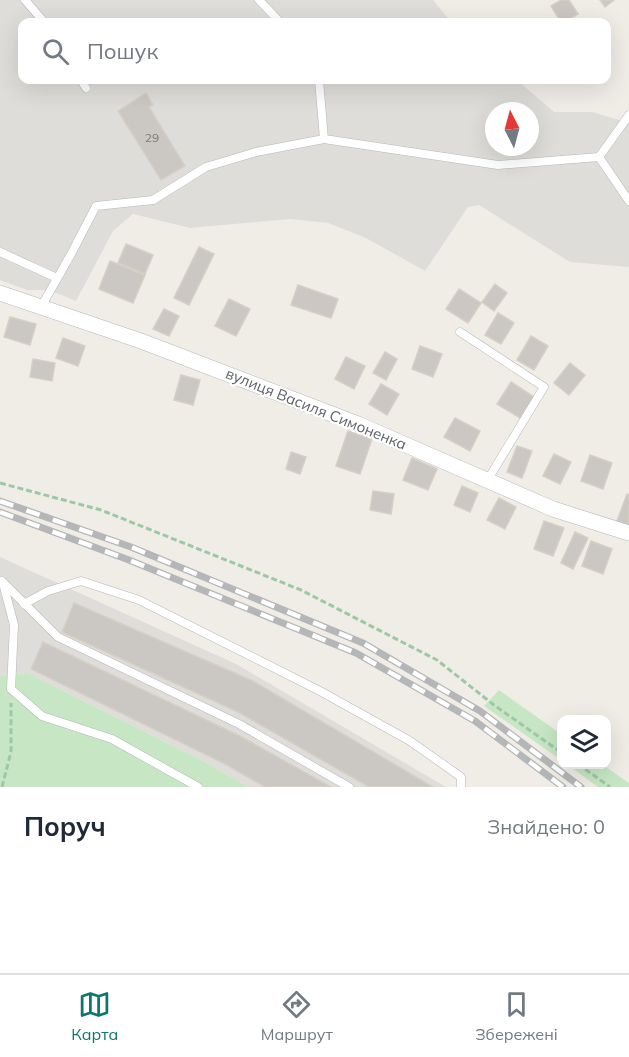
<!DOCTYPE html>
<html lang="uk">
<head>
<meta charset="utf-8">
<style>
  :root { --surface:#fff; --page:#f2f2f3; --text:#1f2937; --muted:#747a83; --line:#e0e1e3; --accent:#0f766e }
  body { margin:0; font-family:Mulish,sans-serif; background:var(--page); color:var(--text) }
  .controls { position:absolute; right:18px; bottom:18px; display:grid; overflow:hidden; border-radius:12px; box-shadow:0 6px 24px #0002 }
  .controls button { width:54px; height:54px; display:grid; place-items:center; padding:0; border:0; border-bottom:2px solid var(--line); background:var(--surface); color:var(--text); font:30px sans-serif }
  .compass { position:absolute; left:485px; top:102px; width:54px; height:54px; border-radius:50%; background:var(--surface); box-shadow:0 6px 24px #0002; rotate:354deg }
  .list { margin:0; padding:0; list-style:none }
  h2 { display:flex; justify-content:space-between; align-items:center; height:78px; margin:0; padding:0 24px; font-size:26px }
  h2 small { font-size:20px; font-weight:400; color:var(--muted) }
  .icon { flex:none; width:33px; height:33px; fill:none; stroke:currentColor; stroke-width:2; stroke-linecap:round; stroke-linejoin:round }
  .map { position:relative; flex:none; width:629px; height:787px; overflow:hidden }
  .search { position:absolute; background:var(--surface); box-shadow:0 6px 24px #0002; left:18px; right:18px; top:18px; height:66px; display:flex; align-items:center; gap:15px; box-sizing:border-box; padding:0 21px; border-radius:12px; color:var(--muted); font-size:22px }
  .sheet { height:186px; background:var(--surface) }
  nav { display:flex; justify-content:space-around; align-items:center; box-sizing:border-box; height:84px; border-top:2px solid var(--line); background:var(--surface); font-size:16px; color:var(--muted) }
  nav a { display:grid; justify-items:center; gap:3px }
  nav .on { color:var(--accent) }
  .map>svg:first-child { display:block }
  .industrial { fill:#dfddd9; fill-rule:evenodd }
  .green { fill:#c7e7c4 }
  .building { fill:#cbc8c3; stroke:#d5cfc5; stroke-width:1.5 }
  .lines { fill:none; stroke-linecap:round; stroke-linejoin:round }
  .service-casing { stroke:#b4b8bb; stroke-width:9 }
  .minor-casing { stroke:#b4b8bb; stroke-width:16 }
  .path { stroke:#9dc8a6; stroke-width:3; stroke-dasharray:6 3; stroke-linecap:butt }
  .service { stroke:#fff; stroke-width:8 }
  .minor { stroke:#fff; stroke-width:15 }
  .rail-casing { stroke:#b5b6b7; stroke-width:7 }
  .rail { stroke:#fff; stroke-width:4.5; stroke-dasharray:14; stroke-linecap:butt }
  .labels { text-anchor:middle; stroke-width:4.5; stroke-linejoin:round; paint-order:stroke }
  .number-label { font-size:12px; fill:#797c7e }
  .street-label { font-size:15px; fill:#5e6367; stroke:#fff }
</style>
</head>
<body>
<div class="map">
<svg width="629" height="787" viewBox="0 0 629 787">
  <rect width="100%" height="100%" fill="#f0ede7"/>
  <g class="industrial">
    <path d="M0,0H433L451,22H22V80H517L554,112H592L629,123V267L570,262L479,205L468,207L425,271L366,238L328,223L290,219L190,228L133,214L113,231L76,301L49,290H27L0,280ZM494,111H530V147H494Z"/>
    <path d="M0,557L236,664L446,787H248L203,761L27,673L0,676Z"/>
  </g>
  <g class="green">
    <path d="M27,673L203,761L248,787H0V676Z"/>
    <path d="M499,690L561,734V760L484,706Z"/>
    <path d="M568,765H603L629,783V787H598Z"/>
  </g>
  <g class="building">
    <path d="M561,0H569L578,14L564,22H561L551,6Z"/>
    <path d="M600,0H614L605,7Z"/>
    <path d="M146,93L153,105L149,107L185,166L161,180L118,111Z"/>
    <path d="M126,244L153,255L145,274L118,263Z"/>
    <path d="M199,247L214,254L189,305L174,298Z"/>
    <path d="M110,261L145,275L133,303L99,289Z"/>
    <path d="M495,284L507,293L494,311L482,302Z"/>
    <path d="M298,285L338,299L331,318L291,305Z"/>
    <path d="M459,289L481,303L468,323L446,309Z"/>
    <path d="M229,299L250,309L236,336L215,326Z"/>
    <path d="M164,309L179,316L169,336L153,329Z"/>
    <path d="M498,313L514,323L501,344L485,335Z"/>
    <path d="M10,317L36,324L30,345L4,337Z"/>
    <path d="M531,336L548,346L534,370L517,360Z"/>
    <path d="M63,338L85,346L78,366L56,358Z"/>
    <path d="M420,346L442,354L433,377L412,369Z"/>
    <path d="M385,352L397,359L386,380L373,373Z"/>
    <path d="M346,357L365,366L354,389L335,379Z"/>
    <path d="M33,359L55,363L52,381L30,377Z"/>
    <path d="M570,363L585,375L569,395L554,383Z"/>
    <path d="M181,375L200,380L193,405L174,400Z"/>
    <path d="M511,382L534,397L520,418L497,404Z"/>
    <path d="M381,384L399,394L387,415L369,404Z"/>
    <path d="M455,418L480,431L470,451L444,437Z"/>
    <path d="M348,431L372,439L360,474L336,466Z"/>
    <path d="M517,446L532,451L522,478L507,472Z"/>
    <path d="M291,452L306,457L300,474L286,469Z"/>
    <path d="M554,454L571,462L560,484L543,476Z"/>
    <path d="M590,455L612,463L603,489L581,481Z"/>
    <path d="M412,458L437,469L428,490L403,480Z"/>
    <path d="M462,486L478,493L470,512L454,505Z"/>
    <path d="M373,491L394,494L391,514L370,510Z"/>
    <path d="M627,494L629,495V525L617,521Z"/>
    <path d="M499,498L516,507L505,529L487,520Z"/>
    <path d="M544,521L564,528L553,556L534,549Z"/>
    <path d="M575,532L588,538L573,569L561,563Z"/>
    <path d="M591,541L612,549L603,574L582,566Z"/>
    <path d="M74,603L253,681L433,787H369L238,712L62,632Z"/>
    <path d="M43,642L240,736L331,787H265L225,764L31,669Z"/>
  </g>
  <g class="lines">
    <g class="service-casing">
      <g id="service">
        <path d="M25,0L44,22"/>
        <path d="M259,0L280,22"/>
        <path d="M81,80L86,88"/>
        <path d="M319,80L324,139"/>
        <path d="M599,157L629,201"/>
        <path d="M0,252L57,278"/>
        <path d="M41,307L70,256L96,206L153,200L206,167L256,152L324,139L498,165L599,157L629,115"/>
        <path d="M460,332L544,387L487,481"/>
        <path d="M2,581L58,637L239,724L349,787"/>
        <path d="M3,583L14,625L11,689L42,716L112,739L198,787"/>
        <path d="M24,604L48,591L81,581L139,600L320,691L410,741L461,777V787"/>
      </g>
    </g>
    <g class="minor-casing">
      <path id="minor" d="M0,293L141,341L358,424L553,509L629,533"/>
    </g>
    <g class="path">
      <path d="M0,483L101,510L301,590L437,660L494,705L562,753"/>
      <path d="M578,764L610,787"/>
      <path d="M2,787L11,752V703"/>
    </g>
    <use href="#service" class="service"/>
    <use href="#minor" class="minor"/>
    <g class="rail-casing">
      <g id="rail">
        <path d="M0,501L131,547L363,643L480,711L581,787"/>
        <path d="M0,512L129,560L356,653L475,721L563,787"/>
      </g>
    </g>
    <use href="#rail" class="rail"/>
  </g>
  <g class="labels">
    <g class="number-label">
      <text x="152" y="142">29</text>
    </g>
    <g class="street-label">
      <text transform="translate(316 409) rotate(22)" y="5">вулиця Василя Симоненка</text>
    </g>
  </g>
</svg>
<div class="controls">
<button><svg class="icon" aria-label="layers" viewBox="0 0 24 24"><path d="M12 4l9 5-9 5-9-5zM3 14l9 5 9-5"/></svg></button>
</div>
<svg class="compass" viewBox="-18 -18 36 36"><path d="M0-13l5 13h-10z" fill="#e53935"/><path d="M0 13l5-13h-10z" fill="#747a83"/></svg>
<div class="search"><svg class="icon" aria-label="search" viewBox="0 0 24 24"><circle cx="10" cy="10" r="6"/><path d="M15 15l6 6"/></svg>Пошук</div>
</div>
<section class="sheet">
<h2>Поруч<small>Знайдено: 0</small></h2>
<ul class="list">
</ul>
</section>
<nav>
<a class="on"><svg class="icon" aria-label="map" viewBox="0 0 24 24"><path d="M3 6l6-2 6 2 6-2v14l-6 2-6-2-6 2zM9 4v14M15 6v14"/></svg>Карта</a>
<a><svg class="icon" aria-label="directions" viewBox="0 0 24 24"><path d="M12 3l9 9-9 9-9-9zM9 14v-3h6M13 9l2 2-2 2"/></svg>Маршрут</a>
<a><svg class="icon" aria-label="saved" viewBox="0 0 24 24"><path d="M7 4h10v16l-5-4-5 4z"/></svg>Збережені</a>
</nav>
</body>
</html>
